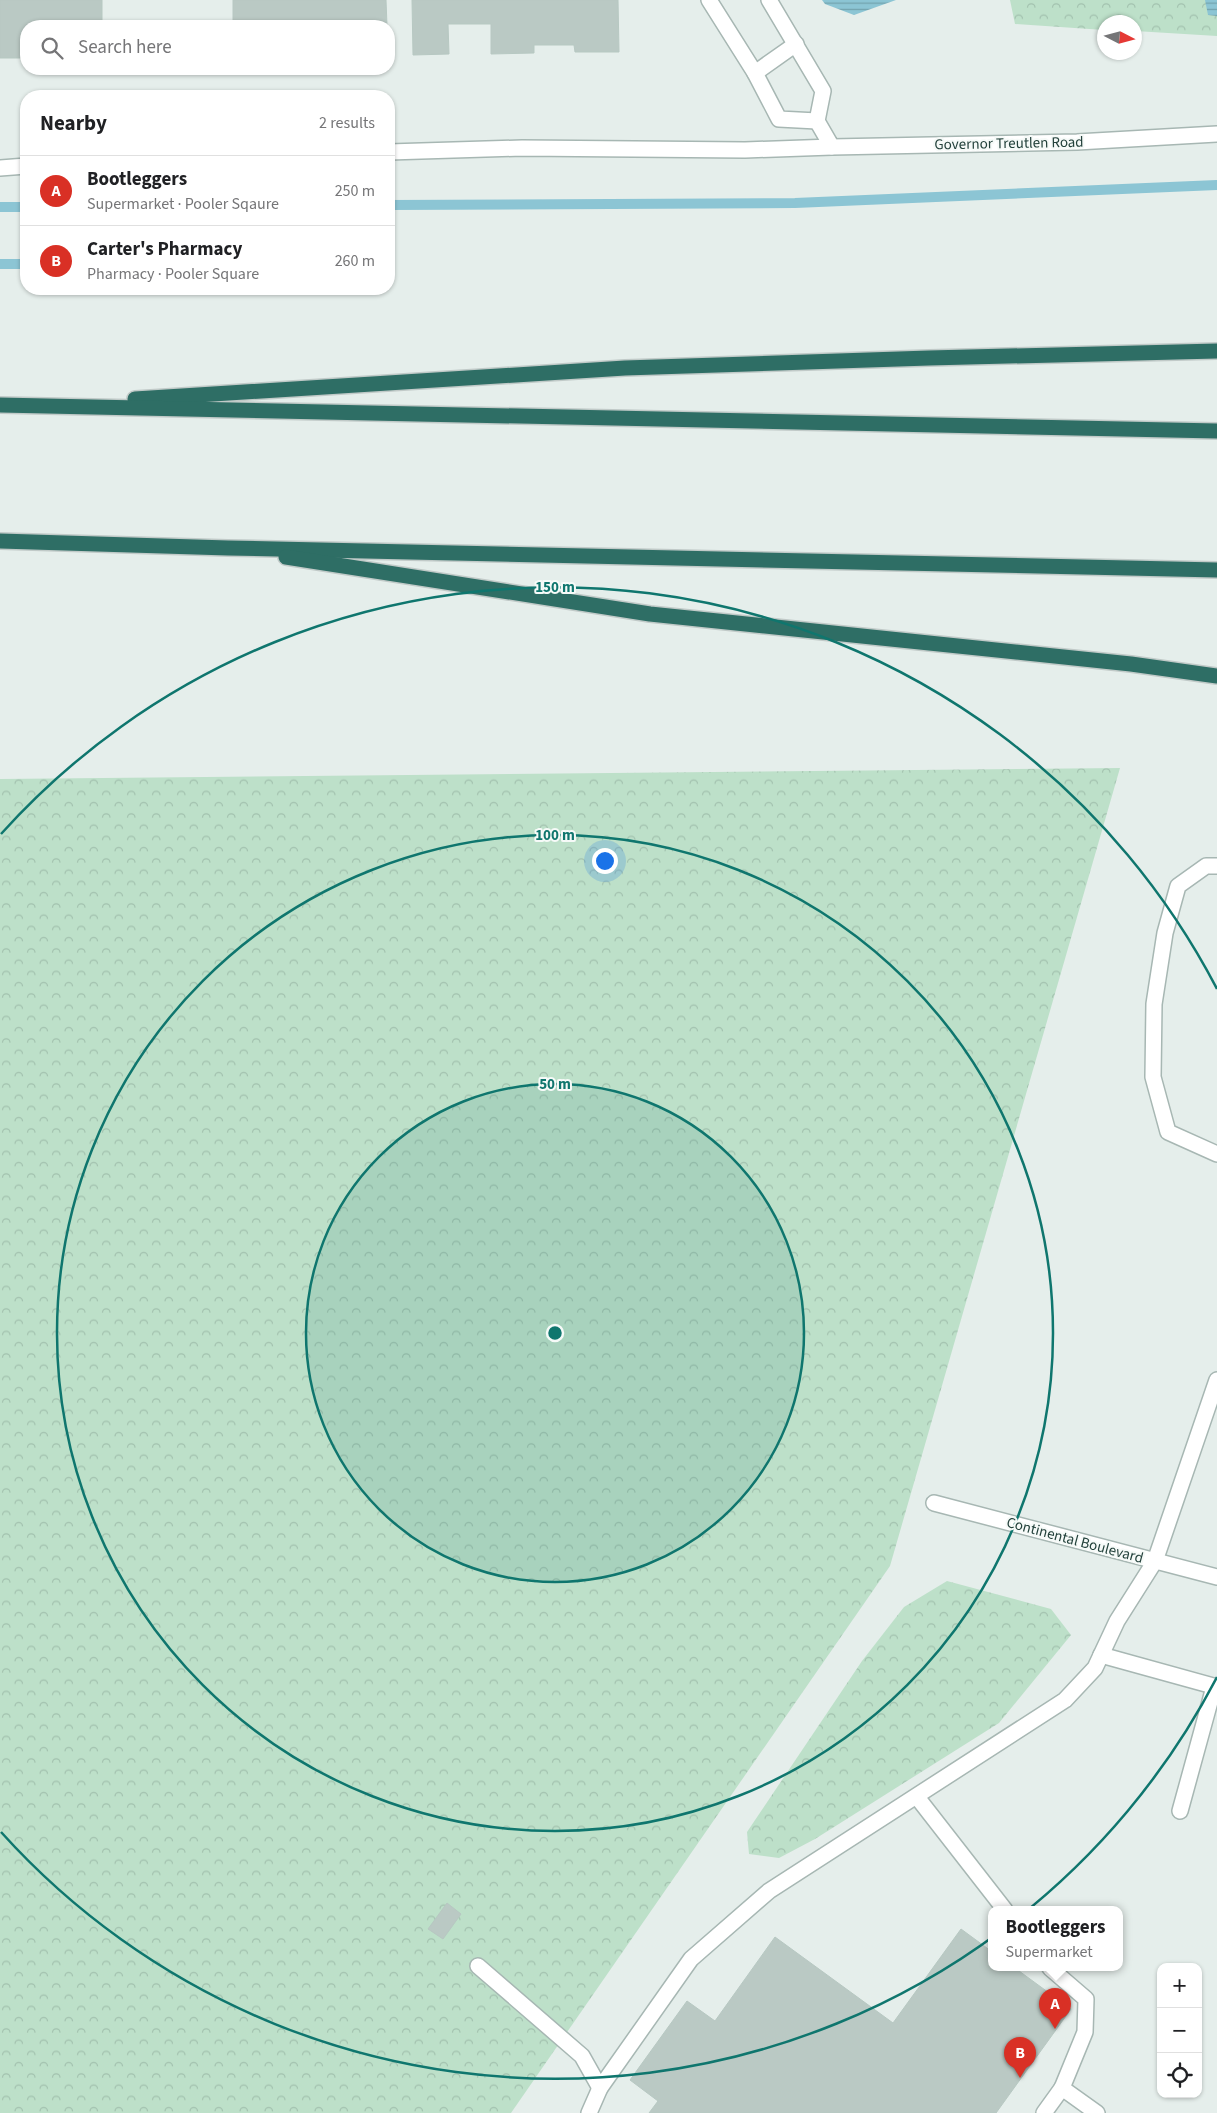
<!DOCTYPE html>
<html lang="en">
<head>
<meta charset="utf-8">
<style>
  :root { --surface:#fff; --page:#f2f2f2; --text:#202124; --muted:#757577; --line:#e0e0e0; --accent:#d93025 }
  body { margin:0; font-family:"Source Sans 3",sans-serif; background:var(--page); color:var(--text) }
  .controls { position:absolute; right:15px; bottom:15px; display:grid; overflow:hidden; border-radius:10px; box-shadow:0 1px 4px #0004 }
  .controls button { width:45px; height:45px; display:grid; place-items:center; padding:0; border:0; border-bottom:1px solid var(--line); background:var(--surface); color:var(--text); font:25px sans-serif }
  .compass { position:absolute; left:1097px; top:15px; width:45px; height:45px; border-radius:50%; background:var(--surface); box-shadow:0 1px 4px #0004; rotate:96deg }
  .you { position:absolute; left:604px; top:860px; width:18px; height:18px; margin:-12px; border:4px solid #fff; border-radius:50%; background:#1a73e8; box-shadow:0 0 0 8px #1a73e833 }
  .badge { display:grid; place-items:center; width:32px; height:32px; border-radius:50%; background:var(--accent); color:#fff; font-size:16px; font-weight:700 }
  .pin { position:absolute; translate:-50% -41px; filter:drop-shadow(0 1px 2px #0008) }
  .pin::after { content:''; position:absolute; top:26px; width:18px; height:15px; background:inherit; clip-path:polygon(0 0,100% 0,50% 100%) }
  .popup { position:absolute; left:988px; top:1906px; width:135px; height:65px; box-sizing:border-box; display:grid; place-content:center; border-radius:10px; background:var(--surface); filter:drop-shadow(0 1px 4px #0005); font-size:16px; white-space:nowrap; color:var(--muted) }
  .popup b { font-size:19px; color:var(--text) }
  .popup::after { content:''; position:absolute; left:50%; top:100%; margin-left:-10px; border:10px solid transparent; border-top-color:var(--surface) }
  .list { margin:0; padding:0; list-style:none }
  h2 { display:flex; justify-content:space-between; align-items:center; height:65px; margin:0; padding:0 20px; font-size:21px }
  h2 small { font-size:16px; font-weight:400; color:var(--muted) }
  .list li { display:grid; grid-template-columns:32px 1fr auto; gap:15px; align-items:center; box-sizing:border-box; height:70px; padding:0 20px; border-top:1px solid var(--line) }
  .list b { display:block; font-size:19px; white-space:nowrap }
  .list p { margin:0; font-size:16px; white-space:nowrap; color:var(--muted) }
  .list em { font-size:16px; font-style:normal; color:var(--muted) }
  .icon { flex:none; width:28px; height:28px; fill:none; stroke:currentColor; stroke-width:2; stroke-linecap:round; stroke-linejoin:round }
  .map { position:relative; flex:none; width:1217px; height:2113px; overflow:hidden }
  .search { position:absolute; background:var(--surface); box-shadow:0 1px 4px #0004; left:20px; top:20px; width:375px; height:55px; display:flex; align-items:center; gap:12px; box-sizing:border-box; padding:0 18px; border-radius:20px; color:var(--muted); font-size:19px }
  .panel { position:absolute; background:var(--surface); box-shadow:0 1px 4px #0004; left:20px; top:90px; width:375px; height:205px; border-radius:20px }
  .map>svg:first-child { display:block }
  .forest { fill:url(#forest-crowns) }
  .water { fill:url(#water-rules) }
  .lines { fill:none; stroke-linecap:round; stroke-linejoin:round }
  .stream { stroke:#8cc5d4; stroke-width:10 }
  .building { fill:#bac9c4; stroke:#b7c8c2 }
  .lane-casing { stroke:#a7b7b3; stroke-width:18 }
  .street-casing { stroke:#a7b7b3; stroke-width:18 }
  .highway-casing { stroke:#c1cac8; stroke-width:18 }
  .lane { stroke:#fff; stroke-width:15 }
  .street { stroke:#fff; stroke-width:15 }
  .highway { stroke:#2e6e65; stroke-width:15 }
  .ring { fill:none; stroke:#0f766e; stroke-width:2.5 }
  .labels { text-anchor:middle; stroke-width:4; stroke-linejoin:round; paint-order:stroke }
  .street-label { font-size:15px; fill:#23413b; stroke:#f6faf8 }
  .centre { fill:#0f766e; stroke:#f6faf8; stroke-width:2.5 }
  .ring-label { font-size:15px; text-anchor:middle; font-weight:bold; fill:#0f766e; stroke:#f6faf8; stroke-width:4; stroke-linejoin:round; paint-order:stroke }
</style>
</head>
<body>
<div class="map">
<svg width="1217" height="2113" viewBox="0 0 1217 2113">
  <defs>
    <pattern id="forest-crowns" width="20" height="18" patternUnits="userSpaceOnUse" patternTransform="scale(1.25)"><rect width="20" height="18" fill="#bde0c9"/><path d="M2 6a3 3 0 1 1 6 0M12 15a3 3 0 1 1 6 0" fill="none" stroke="#a2c1ae"/></pattern>
    <pattern id="water-rules" width="6" height="5" patternUnits="userSpaceOnUse" patternTransform="scale(1.25)"><rect width="6" height="5" fill="#8cc5d4"/><path d="M0 2.5h6" fill="none" stroke="#72a2ad"/></pattern>
  </defs>
  <rect width="100%" height="100%" fill="#e5eeeb"/>
  <g class="forest">
    <path d="M1010,0H1217V36L1135,31L1134,22H1104V30L1015,24Z"/>
    <path d="M1120,768L890,1566L511,2113H0V779Z"/>
    <path d="M947,1581L1051,1609L1071,1635L999,1723L815,1839L779,1858L749,1854L747,1832L862,1661L904,1607Z"/>
  </g>
  <g class="water">
    <path d="M822,0H896L854,15L825,4Z"/>
    <path d="M1205,0H1217V16L1208,15Z"/>
  </g>
  <g class="lines">
    <g class="stream">
      <path d="M389,205L795,203L1217,185"/>
      <path d="M0,207H26"/>
      <path d="M0,264H26"/>
    </g>
  </g>
  <g class="building">
    <path d="M0,0H102V26H26V58H0Z"/>
    <path d="M233,0H386L387,26H233Z"/>
    <path d="M412,0H618L619,52H575L574,45H534V53L491,54V24H448L449,54L413,55Z"/>
    <path d="M447,1903L461,1914L443,1939L428,1929Z"/>
    <path d="M961,1929L991,1951V1968H1015L1071,2009L996,2113H649L658,2101L630,2080L687,2001L715,2021L775,1937L893,2023Z"/>
  </g>
  <g class="lines">
    <g class="lane-casing">
      <g id="lane">
        <path d="M389,152L522,148L745,150L832,147"/>
        <path d="M0,168L26,166"/>
        <path d="M1217,866H1206L1178,886L1165,933L1154,1004L1153,1077L1168,1132L1217,1154"/>
        <path d="M1101,1655L1217,1687"/>
        <path d="M917,1797L1005,1910"/>
        <path d="M1180,1811L1214,1687"/>
        <path d="M478,1966L582,2056L600,2088"/>
        <path d="M1050,1968L1086,1999L1085,2032L1062,2088"/>
        <path d="M589,2113L600,2088L691,1959L769,1891L1065,1700L1095,1668L1117,1621L1155,1561L1217,1380"/>
      </g>
    </g>
    <g class="street-casing">
      <g id="street">
        <path d="M709,0L755,73L779,119L817,121"/>
        <path d="M769,0L823,91L817,121L832,147L1077,142L1217,134"/>
        <path d="M755,73L796,44"/>
        <path d="M934,1503L1217,1577"/>
        <path d="M1044,2113L1062,2088L1097,2113"/>
      </g>
    </g>
    <g class="highway-casing">
      <g id="highway">
        <path d="M135,399L625,368L929,358L1217,351"/>
        <path d="M0,405L1217,431"/>
        <path d="M0,541L228,548L1217,570"/>
        <path d="M286,557L650,614L1131,664L1217,676"/>
      </g>
    </g>
    <use href="#lane" class="lane"/>
    <use href="#street" class="street"/>
    <use href="#highway" class="highway"/>
  </g>
  <circle cx="555" cy="1333" r="249" fill="#0f766e" fill-opacity=".12"/>
  <g class="ring">
    <circle cx="555" cy="1333" r="249"/>
    <circle cx="555" cy="1333" r="498"/>
    <path d="M1217 1677A746 746 0 0 1 1 1832M1 834A746 746 0 0 1 1217 989"/>
  </g>
  <g class="labels">
    <g class="street-label">
      <text transform="translate(1009 143) rotate(-1)" y="5">Governor Treutlen Road</text>
      <text transform="translate(1075 1540) rotate(15)" y="5">Continental Boulevard</text>
    </g>
  </g>
  <circle cx="555" cy="1333" r="8" class="centre"/>
  <g class="ring-label">
    <text x="555" y="592">150 m</text>
    <text x="555" y="840">100 m</text>
    <text x="555" y="1089">50 m</text>
  </g>
</svg>
<div class="controls">
<button>+</button>
<button>−</button>
<button><svg class="icon" aria-label="locate" viewBox="0 0 24 24"><circle cx="12" cy="12" r="6"/><path d="M12 2v4M12 18v4M2 12h4M18 12h4"/></svg></button>
</div>
<svg class="compass" viewBox="-18 -18 36 36"><path d="M0-13l5 13h-10z" fill="#e53935"/><path d="M0 13l5-13h-10z" fill="#757577"/></svg>
<div class="you"></div>
<div class="pin badge" style="left:1055px;top:2029px">A</div>
<div class="popup"><b>Bootleggers</b>Supermarket</div>
<div class="pin badge" style="left:1020px;top:2078px">B</div>
<div class="search"><svg class="icon" aria-label="search" viewBox="0 0 24 24"><circle cx="10" cy="10" r="6"/><path d="M15 15l6 6"/></svg>Search here</div>
<section class="panel">
<h2>Nearby<small>2 results</small></h2>
<ul class="list">
<li><span class="badge">A</span><div><b>Bootleggers</b><p>Supermarket · Pooler Sqaure</p></div><em>250 m</em></li>
<li><span class="badge">B</span><div><b>Carter's Pharmacy</b><p>Pharmacy · Pooler Square</p></div><em>260 m</em></li>
</ul>
</section>
</div>
</body>
</html>
